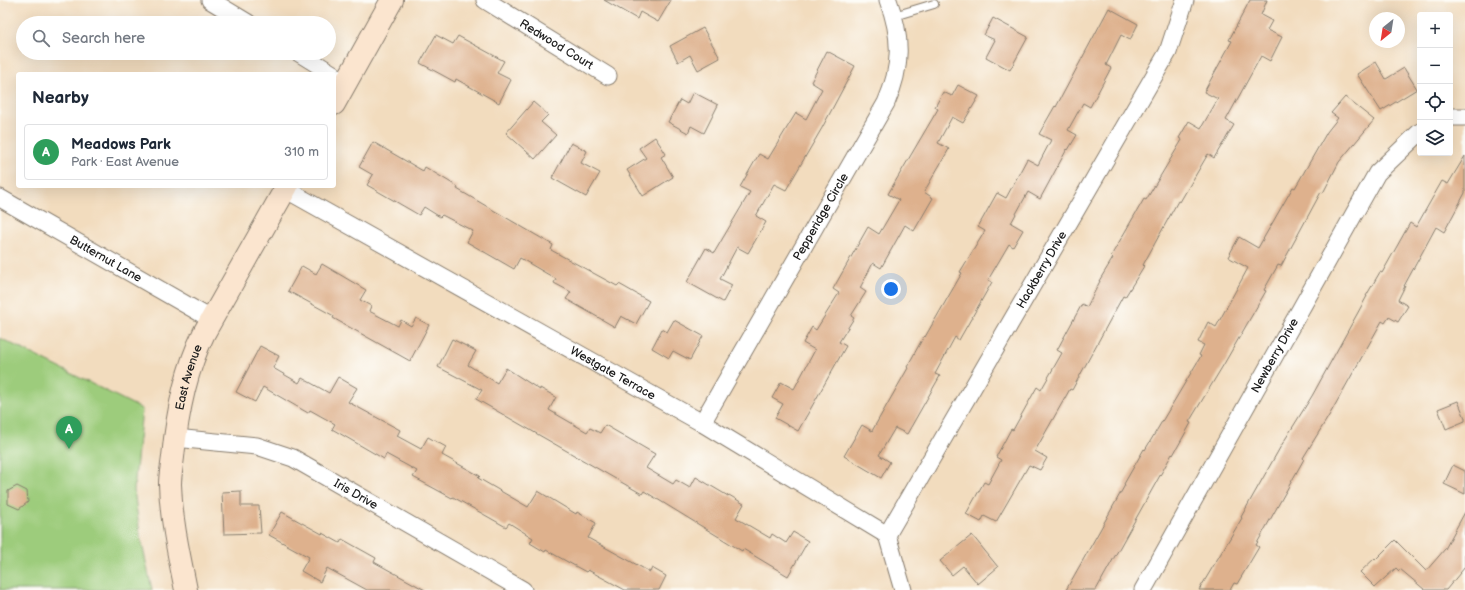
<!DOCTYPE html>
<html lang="en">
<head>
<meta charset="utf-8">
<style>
  :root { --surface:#fff; --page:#f2f2f3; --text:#1f2937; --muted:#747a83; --line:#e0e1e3; --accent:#1a73e8 }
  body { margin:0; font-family:"Balsamiq Sans",sans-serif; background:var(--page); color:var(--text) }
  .controls { position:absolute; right:12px; top:12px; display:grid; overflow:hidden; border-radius:4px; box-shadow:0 4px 16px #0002 }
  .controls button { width:36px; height:36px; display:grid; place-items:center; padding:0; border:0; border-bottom:1px solid var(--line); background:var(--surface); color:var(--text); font:20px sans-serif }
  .compass { position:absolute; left:1369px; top:12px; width:36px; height:36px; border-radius:50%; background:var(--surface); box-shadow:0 4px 16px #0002; rotate:210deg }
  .you { position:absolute; left:891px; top:289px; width:14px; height:14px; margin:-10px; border:3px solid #fff; border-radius:50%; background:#1a73e8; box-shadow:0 0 0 6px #1a73e833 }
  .badge { display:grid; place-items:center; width:26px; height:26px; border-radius:50%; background:var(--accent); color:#fff; font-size:13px; font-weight:700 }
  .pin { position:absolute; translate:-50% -33px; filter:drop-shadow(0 1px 2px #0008) }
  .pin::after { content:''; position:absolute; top:21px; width:14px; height:12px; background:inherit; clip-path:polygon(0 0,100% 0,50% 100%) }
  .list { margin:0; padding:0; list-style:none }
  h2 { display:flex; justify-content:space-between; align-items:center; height:52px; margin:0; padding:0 16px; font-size:17px }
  h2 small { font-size:13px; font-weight:400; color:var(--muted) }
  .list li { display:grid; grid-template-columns:26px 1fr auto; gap:12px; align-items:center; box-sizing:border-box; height:56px; margin:0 8px 8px; padding:0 8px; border:1px solid var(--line); border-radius:4px }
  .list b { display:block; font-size:15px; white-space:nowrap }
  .list p { margin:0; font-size:13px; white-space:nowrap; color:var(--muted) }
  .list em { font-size:13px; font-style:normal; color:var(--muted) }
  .icon { flex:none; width:22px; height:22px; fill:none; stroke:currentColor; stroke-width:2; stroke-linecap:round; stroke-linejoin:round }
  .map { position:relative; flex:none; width:1465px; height:590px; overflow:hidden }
  .search { position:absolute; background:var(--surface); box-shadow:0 4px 16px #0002; left:16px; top:16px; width:320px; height:44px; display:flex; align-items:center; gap:10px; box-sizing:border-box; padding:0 14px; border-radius:22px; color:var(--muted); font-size:15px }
  .panel { position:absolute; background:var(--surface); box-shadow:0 4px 16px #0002; left:16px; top:72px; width:320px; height:116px; border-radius:4px }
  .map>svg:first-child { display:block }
  .green { fill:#9dcc7b; stroke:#5c744c }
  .building { fill:#deb18d }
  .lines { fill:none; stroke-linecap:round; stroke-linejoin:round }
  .lane-casing { stroke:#877c6d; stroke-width:10 }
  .street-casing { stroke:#877c6d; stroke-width:19 }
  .secondary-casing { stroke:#877c6d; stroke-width:24 }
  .lane { stroke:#fff; stroke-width:8 }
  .street { stroke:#fff; stroke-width:17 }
  .secondary { stroke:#fbe5cf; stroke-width:22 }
  .labels { text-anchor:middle; stroke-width:3; stroke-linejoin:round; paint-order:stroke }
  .street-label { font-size:12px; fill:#1c1c1c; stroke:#fdfcf7 }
</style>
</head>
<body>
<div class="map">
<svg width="1465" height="590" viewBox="0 0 1465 590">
  <rect width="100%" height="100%" fill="#fdfcf7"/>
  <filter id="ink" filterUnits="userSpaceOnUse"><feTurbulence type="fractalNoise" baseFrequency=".025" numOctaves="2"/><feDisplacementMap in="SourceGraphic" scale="8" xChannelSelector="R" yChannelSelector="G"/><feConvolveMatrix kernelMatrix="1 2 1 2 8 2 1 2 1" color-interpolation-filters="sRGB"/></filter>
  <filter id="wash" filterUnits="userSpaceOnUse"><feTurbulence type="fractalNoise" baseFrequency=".012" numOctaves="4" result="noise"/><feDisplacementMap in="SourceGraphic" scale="16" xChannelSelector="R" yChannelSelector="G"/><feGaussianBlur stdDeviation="0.9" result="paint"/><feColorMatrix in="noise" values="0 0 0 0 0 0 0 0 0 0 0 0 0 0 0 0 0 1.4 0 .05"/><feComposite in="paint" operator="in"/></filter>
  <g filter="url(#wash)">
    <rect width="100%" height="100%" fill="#f2dcbe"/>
    <path class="green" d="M0,338L142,409L134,490L140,534L152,590H0Z"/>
    <g id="blocks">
      <g class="building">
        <path d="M604,0H671L658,22L640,12L637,19Z"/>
        <path d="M1250,0H1267L1261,15L1272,21L1267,30L1282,37L1270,61L1261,56L1226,120L1234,125L1214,158L1208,154L1180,202L1178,201L1143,265L1144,266L1125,297L1123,296L1072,390L1070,389L1035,451L1047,458L1040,470L1029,465L996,522L984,516L981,522L966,514L984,482L988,484L1001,460L996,457L1011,429L1013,430L1037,387L1041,390L1062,353L1057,350L1082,304L1087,307L1100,281H1099L1113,258L1111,256L1144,199L1146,200L1182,140L1179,138L1189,121L1201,128L1218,99L1204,92L1232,41L1229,40Z"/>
        <path d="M1109,8L1138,24L1130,40L1121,35L1106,65L1111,68L1090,107L1083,103L1068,130L1077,135L1068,150L1067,149L1040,199L1028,192L1011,223L1023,230L1013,247L1009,244L988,280L992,282L959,340L955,337L935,374L940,376L907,434L895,428L879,455L890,462L881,478L844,456L862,425L872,431L908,368L907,367L924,336L925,337L962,273L960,272L985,231L978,227L997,193L1006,198L1027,159L1038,165L1051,140L1039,134L1055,106L1056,107Z"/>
        <path d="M993,18L1028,37L1010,70L986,57L995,40L984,35Z"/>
        <path d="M703,28L720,58L698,70L690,55L678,62L670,46Z"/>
        <path d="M436,35L453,44L458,36L504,61L497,73L511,80L499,103L456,79L455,82L420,63Z"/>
        <path d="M827,51L855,66L822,128L786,190L774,184L756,216L766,222L748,253L737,247L720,279L732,285L723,302L687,282L706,248L714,253L750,192L740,187L759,154L768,159L796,113L806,119L822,89L811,82Z"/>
        <path d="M1376,62L1386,79L1404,68L1417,89L1381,111L1357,74Z"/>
        <path d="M958,85L979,96L963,123L952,117L938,143L949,149L924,192L933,198L914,231L905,225L881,268L873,263L860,288L866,292L851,316L854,318L839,342L846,346L798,431L775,418L783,404L772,398L781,382L794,389L815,350L803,343L812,327L816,330L839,293L833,289L868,227L879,234L899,200L888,194L938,109L935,107L943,92L952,96Z"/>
        <path d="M693,92L718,105L704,133L691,126L688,133L668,122L680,100L687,104Z"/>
        <path d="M1345,97L1374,120L1339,162L1323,193L1321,192L1281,266L1278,265L1264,290L1266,291L1224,364L1189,422L1191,423L1173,455L1172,454L1096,590H1066L1100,530L1125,485L1124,484L1144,449L1145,450L1201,356L1199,355L1204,345L1198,342L1208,322L1216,327L1248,268L1228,257L1239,237L1258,248L1293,187L1295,188L1327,132L1338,118L1331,113Z"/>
        <path d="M533,102L548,115L541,122L556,135L535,159L506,133Z"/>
        <path d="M655,137L666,154L661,157L673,177L643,196L627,170L646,158L639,148Z"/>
        <path d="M373,142L423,171L425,167L458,187L457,189L553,245L551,250L617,286L619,284L649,301L636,324L621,316L615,327L566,299L571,292L554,283L556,279L520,258L514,269L467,242L473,231L442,215L440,217L424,207L419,215L367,185L373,175L359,167Z"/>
        <path d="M571,143L587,151L581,163L600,173L586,197L552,178Z"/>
        <path d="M1465,156V193L1444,232L1436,227L1404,286H1405L1398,300L1408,306L1398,322L1389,317L1385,323L1382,321L1330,414L1303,458L1304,459L1256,545L1259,547L1237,584L1234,583L1230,590H1199L1242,518L1241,517L1281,446L1312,396L1367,296H1366L1380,272L1382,273L1410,223L1416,227L1442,181L1448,184Z"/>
        <path d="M322,264L366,290L360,300L371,306L369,311L398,326L401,320L411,326L416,318L429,325L410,361L333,318L334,316L288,291L302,266L316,274Z"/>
        <path d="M674,320L703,336L690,360L673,351L669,358L652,348L662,329L667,332Z"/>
        <path d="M452,339L476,351L468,365L497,383L506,368L540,390V388L556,397L549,410L587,432L590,428L600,433L605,425L655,454L646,468L673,484L676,480L690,488L696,477L728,496L729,495L744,504L736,518L770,538L772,534L786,543L793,532L808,541L788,576L743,549L742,551L644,491L642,494L476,399L482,390L438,367Z"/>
        <path d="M260,346L279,356L273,368L299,383L302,378L329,393L338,377L357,388L348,402L400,430L397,436L421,449L428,437L446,447L442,455L480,476L478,478L528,507L538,491L576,514L577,512L596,523L588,538L650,572L652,568L666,576L659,590H625L588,570L586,572L546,550L545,552L530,543L533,538L509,523L506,527L453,497L452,498L413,477L417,471L386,454L384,459L332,429L335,424L310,410L308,413L263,387L255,402L236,392Z"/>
        <path d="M1458,401L1465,418V421L1446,429L1438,409Z"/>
        <path d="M1453,465L1465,471V494L1444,484Z"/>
        <path d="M17,486L27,491L28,502L19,509L8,504V491Z"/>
        <path d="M241,491V506H259L261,533L224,534L222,492Z"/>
        <path d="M282,512L322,534V533L340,543L342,539L376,558L374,562L425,590H367L327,568L320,582L301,571L309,557L269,535Z"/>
        <path d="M1465,512V567L1446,590H1425L1400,569L1399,571L1396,568L1375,587L1360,572L1375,558L1376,559L1395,540L1426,571L1445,549Z"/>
        <path d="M972,535L998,567L978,584L963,566L952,575L940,561Z"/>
      </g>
    </g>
  </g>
  <g filter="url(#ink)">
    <use href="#blocks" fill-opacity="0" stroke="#877c6d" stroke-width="1"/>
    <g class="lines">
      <g class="lane-casing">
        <path id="lane" d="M894,16L934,4"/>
      </g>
      <g class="street-casing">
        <g id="street">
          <path d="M210,0L248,23"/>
          <path id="s1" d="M485,0L608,76"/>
          <path d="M299,53L333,74"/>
          <path d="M1450,117H1465"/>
          <path id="s2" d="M285,189L702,423L887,535L903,590"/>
          <path id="s3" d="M0,198L211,319"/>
          <path id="s4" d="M702,423L886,103C902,67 902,37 888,0"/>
          <path id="s5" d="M175,438L257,446L293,458L523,590"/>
          <path id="s6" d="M887,535L1168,52L1185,0"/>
          <path id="s7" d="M1143,590L1377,173L1420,132"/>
        </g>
      </g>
      <g class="secondary-casing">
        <g id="secondary">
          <path d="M334,104L392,0"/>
          <path id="s8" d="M186,590C179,555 171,520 170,484C170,475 172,466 173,457C177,414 185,372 204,333L287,186"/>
        </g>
      </g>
      <use href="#lane" class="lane"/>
      <use href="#street" class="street"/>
      <use href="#secondary" class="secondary"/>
    </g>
  </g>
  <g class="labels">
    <g class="street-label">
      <text dy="4" stroke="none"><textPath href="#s1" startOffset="84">Redwood Court</textPath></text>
      <text dy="4" stroke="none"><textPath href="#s4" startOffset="238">Pepperidge Circle</textPath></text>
      <text dy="4" stroke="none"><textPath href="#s3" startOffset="122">Butternut Lane</textPath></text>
      <text dy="4" stroke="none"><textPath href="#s6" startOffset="307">Hackberry Drive</textPath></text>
      <text dy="4" stroke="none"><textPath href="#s7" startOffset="269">Newberry Drive</textPath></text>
      <text dy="4" stroke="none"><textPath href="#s2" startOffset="376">Westgate Terrace</textPath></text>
      <text dy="4" stroke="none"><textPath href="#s8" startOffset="216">East Avenue</textPath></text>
      <text dy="4" stroke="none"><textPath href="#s5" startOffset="193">Iris Drive</textPath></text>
    </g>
  </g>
</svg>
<div class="controls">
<button>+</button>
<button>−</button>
<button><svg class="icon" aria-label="locate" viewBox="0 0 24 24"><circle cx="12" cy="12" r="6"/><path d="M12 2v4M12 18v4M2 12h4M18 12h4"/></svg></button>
<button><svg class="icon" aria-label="layers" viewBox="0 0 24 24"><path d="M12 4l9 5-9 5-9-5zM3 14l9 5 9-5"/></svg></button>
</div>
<svg class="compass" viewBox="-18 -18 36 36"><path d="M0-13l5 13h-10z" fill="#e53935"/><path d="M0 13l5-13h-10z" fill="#747a83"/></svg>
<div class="you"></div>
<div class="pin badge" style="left:69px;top:449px;background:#2e9e5b">A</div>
<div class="search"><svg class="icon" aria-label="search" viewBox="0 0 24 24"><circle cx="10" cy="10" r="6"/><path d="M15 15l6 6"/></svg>Search here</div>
<section class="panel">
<h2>Nearby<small></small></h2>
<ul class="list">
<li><span class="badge" style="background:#2e9e5b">A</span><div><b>Meadows Park</b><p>Park · East Avenue</p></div><em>310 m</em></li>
</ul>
</section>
</div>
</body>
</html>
